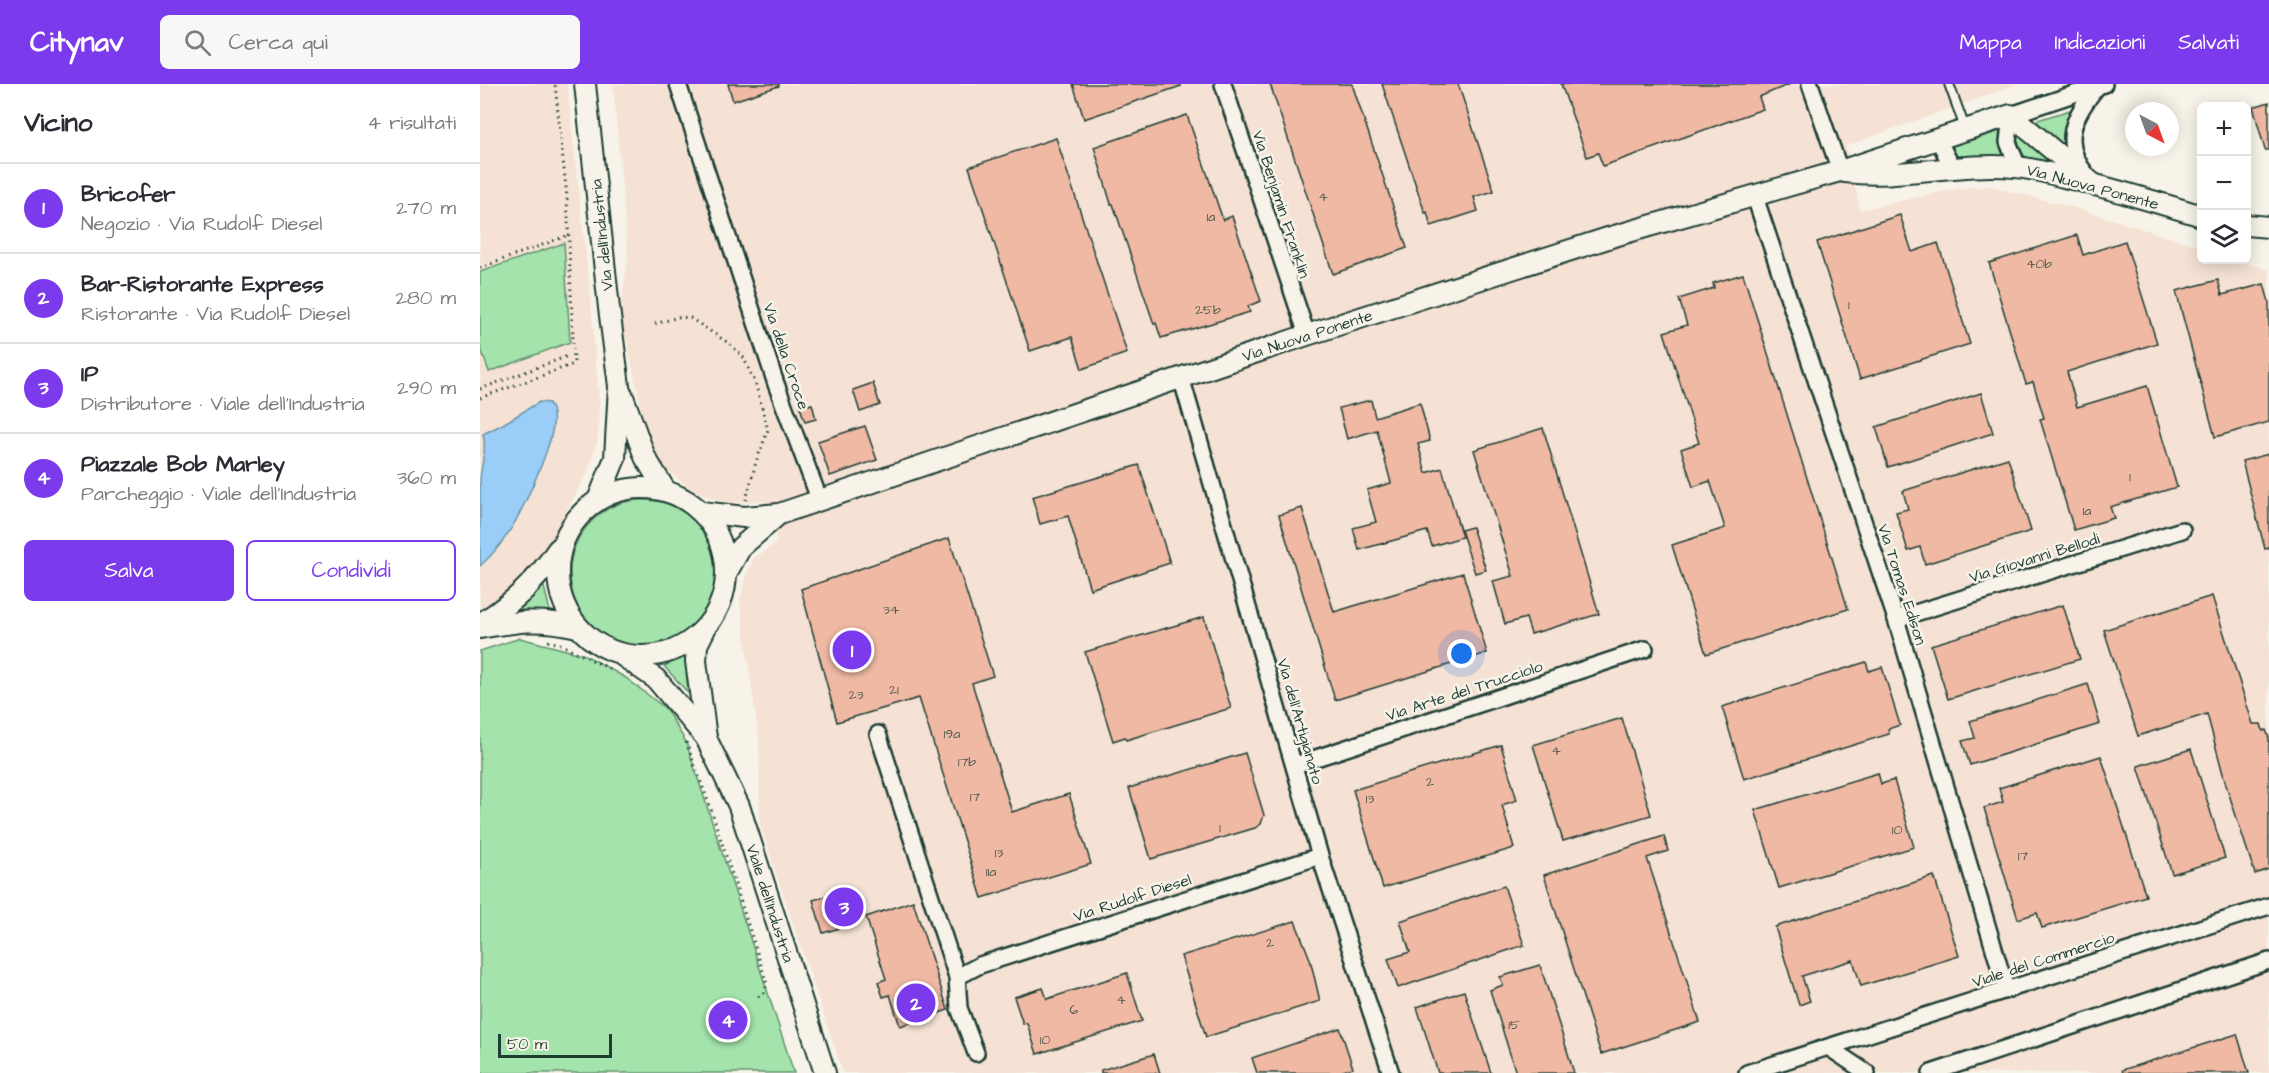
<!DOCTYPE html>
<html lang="it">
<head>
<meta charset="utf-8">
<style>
  :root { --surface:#fff; --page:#f7f7f7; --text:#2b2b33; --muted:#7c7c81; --line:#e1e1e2; --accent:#7c3aed }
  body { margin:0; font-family:"Architects Daughter",sans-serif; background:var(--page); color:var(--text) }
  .controls { position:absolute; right:18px; top:18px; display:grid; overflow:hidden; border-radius:9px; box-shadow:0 3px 15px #0003 }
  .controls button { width:54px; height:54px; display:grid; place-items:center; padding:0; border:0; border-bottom:2px solid var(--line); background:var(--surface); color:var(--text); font:30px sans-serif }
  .compass { position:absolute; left:1645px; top:18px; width:54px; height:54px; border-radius:50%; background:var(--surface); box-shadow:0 3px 15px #0003; rotate:139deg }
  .scale { position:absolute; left:18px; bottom:15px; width:114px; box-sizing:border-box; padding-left:6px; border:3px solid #1f3d34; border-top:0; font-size:16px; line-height:21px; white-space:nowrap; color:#1f3d34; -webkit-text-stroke:4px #f7f3e8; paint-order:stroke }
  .you { position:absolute; left:982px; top:570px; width:21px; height:21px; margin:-15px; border:4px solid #fff; border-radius:50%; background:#1a73e8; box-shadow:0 0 0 9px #1a73e833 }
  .badge { display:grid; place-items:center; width:39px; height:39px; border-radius:50%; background:var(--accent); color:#fff; font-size:20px; font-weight:700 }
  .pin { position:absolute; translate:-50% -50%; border:3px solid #fff; box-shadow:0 2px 6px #0006 }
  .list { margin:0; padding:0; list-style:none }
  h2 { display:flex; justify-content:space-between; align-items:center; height:78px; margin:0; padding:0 24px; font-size:26px }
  h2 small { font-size:20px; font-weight:400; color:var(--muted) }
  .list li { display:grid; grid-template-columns:39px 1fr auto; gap:18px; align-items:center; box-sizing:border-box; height:90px; padding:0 24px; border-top:2px solid var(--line) }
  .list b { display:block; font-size:22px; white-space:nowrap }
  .list p { margin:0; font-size:20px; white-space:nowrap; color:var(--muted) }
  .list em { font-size:20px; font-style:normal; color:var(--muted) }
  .actions { display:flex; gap:12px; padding:18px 24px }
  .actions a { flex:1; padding:14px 0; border:2px solid var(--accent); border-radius:9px; text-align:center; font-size:21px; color:var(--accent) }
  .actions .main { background:var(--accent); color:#fff }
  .icon { flex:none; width:33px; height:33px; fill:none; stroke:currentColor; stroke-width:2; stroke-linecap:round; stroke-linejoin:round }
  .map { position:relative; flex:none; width:1789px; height:989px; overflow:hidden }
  header { display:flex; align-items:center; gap:36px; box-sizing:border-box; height:84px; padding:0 30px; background:var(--accent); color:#fff }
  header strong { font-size:28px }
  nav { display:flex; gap:33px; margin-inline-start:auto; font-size:21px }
  .search { width:420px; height:54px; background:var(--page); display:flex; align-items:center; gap:15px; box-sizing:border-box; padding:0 21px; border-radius:9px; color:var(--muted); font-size:22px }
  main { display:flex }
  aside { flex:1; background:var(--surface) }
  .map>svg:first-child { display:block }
  .built { fill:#f5e2d4 }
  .green { fill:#a4e4ac; stroke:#629070; stroke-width:1.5 }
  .water { fill:#9acdf7; stroke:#6993a9; stroke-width:1.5 }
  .building { fill:#f0b9a4; stroke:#1f3d34; stroke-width:1.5 }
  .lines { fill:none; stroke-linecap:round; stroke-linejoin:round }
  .service-casing { stroke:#1f3d34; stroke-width:12 }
  .minor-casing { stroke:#1f3d34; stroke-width:20 }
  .tertiary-casing { stroke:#1f3d34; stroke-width:24 }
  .path { stroke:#1f3d34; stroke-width:3; stroke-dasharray:1.5 4.5; stroke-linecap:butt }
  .service { stroke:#f7f3e8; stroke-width:8 }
  .minor { stroke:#f7f3e8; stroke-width:15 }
  .tertiary { stroke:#f7f3e8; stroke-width:20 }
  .labels { text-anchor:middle; stroke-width:5; stroke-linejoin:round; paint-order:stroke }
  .number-label { font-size:14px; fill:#535c50 }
  .street-label { font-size:16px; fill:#1f3d34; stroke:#f7f3e8 }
</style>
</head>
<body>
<header>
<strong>Citynav</strong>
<div class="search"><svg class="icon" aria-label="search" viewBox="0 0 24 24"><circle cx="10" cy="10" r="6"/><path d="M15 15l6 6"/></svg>Cerca qui</div>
<nav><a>Mappa</a><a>Indicazioni</a><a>Salvati</a></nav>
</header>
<main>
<aside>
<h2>Vicino<small>4 risultati</small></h2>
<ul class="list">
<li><span class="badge">1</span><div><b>Bricofer</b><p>Negozio · Via Rudolf Diesel</p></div><em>270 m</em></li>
<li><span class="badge">2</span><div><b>Bar-Ristorante Express</b><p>Ristorante · Via Rudolf Diesel</p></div><em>280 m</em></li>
<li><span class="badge">3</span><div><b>IP</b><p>Distributore · Viale dell'Industria</p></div><em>290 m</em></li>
<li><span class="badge">4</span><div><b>Piazzale Bob Marley</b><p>Parcheggio · Viale dell'Industria</p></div><em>360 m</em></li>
</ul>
<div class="actions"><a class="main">Salva</a><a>Condividi</a></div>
</aside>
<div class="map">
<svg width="1789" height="989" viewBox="0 0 1789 989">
  <rect width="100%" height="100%" fill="#f7f3e8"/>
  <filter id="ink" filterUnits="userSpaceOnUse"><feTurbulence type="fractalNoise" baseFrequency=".0167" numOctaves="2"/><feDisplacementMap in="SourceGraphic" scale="12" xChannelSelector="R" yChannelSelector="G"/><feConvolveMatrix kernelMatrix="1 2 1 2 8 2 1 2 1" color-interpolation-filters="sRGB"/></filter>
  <g filter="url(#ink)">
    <g class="built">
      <path d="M0,0H87L111,218L119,317L118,355L108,387L80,440L59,474L31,505L0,526Z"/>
      <path d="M133,0H1538L1366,62L1380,126L1479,104L1509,102L1599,125L1721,163L1722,176H1757L1789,186V989H363L280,741L279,656L260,517L267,489L274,474L298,458L284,417L246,419L214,407L185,385L166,346L140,227L148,174Z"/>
    </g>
    <g class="green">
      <path d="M1590,26C1585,40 1584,52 1586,67L1551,38Z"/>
      <path d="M1536,45L1580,80C1554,78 1534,77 1536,45Z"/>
      <path d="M1521,47V65L1526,72L1474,74L1472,62Z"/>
      <path d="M84,159L90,258L9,288L0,262V188Z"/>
      <circle cx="163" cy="489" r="73"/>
      <path d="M63,499L70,527L33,526Z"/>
      <path d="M40,554L105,571L146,594L186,625L206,658L314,989H0V567Z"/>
      <path d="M205,573L209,610L184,582Z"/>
    </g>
    <path class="water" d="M59,318L69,319C73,325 74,334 73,342C70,366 47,416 35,438C26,454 14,470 0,482C0,453 0,425 0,396C1,380 7,367 3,350L23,340Z"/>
    <g class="building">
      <path d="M248,0H299V2L253,17Z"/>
      <path d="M593,0H700L701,2L604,35Z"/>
      <path d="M790,0H872L927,164L853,190Z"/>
      <path d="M902,0H978L1014,107L994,113L998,127L951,142L947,128L945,129Z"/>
      <path d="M1081,0H1310L1279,13L1283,25L1123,82L1118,69L1107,73Z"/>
      <path d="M1789,18V66H1785L1773,23Z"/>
      <path d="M707,31L743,136L752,132L781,217L768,222L770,228L681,254L676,239L674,240L633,120H631L614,63Z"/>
      <path d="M576,54L647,269L602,285L592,253L550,267L489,83Z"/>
      <path d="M1420,131L1432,168L1458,159L1490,260L1380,295L1337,158Z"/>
      <path d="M1597,151L1603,171L1645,157L1677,259L1587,288L1597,323L1667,302L1697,403L1630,423L1634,434L1594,446L1560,335L1564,334L1553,298L1546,300L1509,179Z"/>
      <path d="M1263,190L1368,525L1226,570L1192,461L1245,444L1230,397L1213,403L1201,365L1219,359L1184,248L1207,241L1199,215L1234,204L1233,199Z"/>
      <path d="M1738,196L1742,211L1784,200L1789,218V338L1735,353L1696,207Z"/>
      <path d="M393,299L400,321L380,328L373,306Z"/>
      <path d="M1501,309L1513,349L1408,383L1396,343Z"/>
      <path d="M891,316L895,333L940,319L950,357L938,360L946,389L962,384L982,453L952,462L947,447L879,466L873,444L896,438L887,406L911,399L897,346L867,355L859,324Z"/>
      <path d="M332,320L336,335L325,338L320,323Z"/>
      <path d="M385,342L397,376L350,392L338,357Z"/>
      <path d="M1063,344L1119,530L1051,550L1046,534L1025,540L1013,497L1033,492L994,366Z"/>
      <path d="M1789,370V464L1785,465L1762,377Z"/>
      <path d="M1528,374L1551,447L1445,480L1440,463L1428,467L1416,428L1428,425L1423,407Z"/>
      <path d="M659,381L690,479L610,505L588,432L560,440L552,413Z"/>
      <path d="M822,424L854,528L983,489L1007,569L855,616L799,431Z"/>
      <path d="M992,443L1006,486L995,489L981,446Z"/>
      <path d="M469,454L513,592L492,599L532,728L589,710L611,780L502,814L439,614L357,638L321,505Z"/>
      <path d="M1732,512L1773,640H1781L1783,647L1786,646L1789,654V785L1775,790L1746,701L1727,630L1658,652L1624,546Z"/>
      <path d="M1583,521L1600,575L1468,615L1451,561Z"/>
      <path d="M724,533L751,624L646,656L645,653L633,657L605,568Z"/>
      <path d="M1386,578L1389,587L1402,583L1420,641L1408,645L1409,650L1264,695L1242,623Z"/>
      <path d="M1608,600L1620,640L1490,681L1482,657L1495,654L1490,637Z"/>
      <path d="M1142,634L1171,731L1083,757L1053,661Z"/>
      <path d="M1021,661L1037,716L1022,721L1034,764L903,804L873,706Z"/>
      <path d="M1711,665L1745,774L1692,790L1658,682Z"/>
      <path d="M765,669L784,731L781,740L775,744L671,775L649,704Z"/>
      <path d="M1621,672L1666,812L1562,844L1557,829L1538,835L1504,724L1523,718L1519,704Z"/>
      <path d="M1398,689L1401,700L1414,696L1434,763L1299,804L1275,726Z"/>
      <path d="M1184,752L1188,767L1167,774L1220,938L1121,970L1064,791Z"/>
      <path d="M1454,792L1479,872L1381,902L1373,876L1322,892L1330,917L1319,921L1295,843Z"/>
      <path d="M1024,802L1044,861L918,904L908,875L930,868L920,837Z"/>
      <path d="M369,806L379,838L343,849L333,816Z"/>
      <path d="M433,817L468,926L420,942L410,911L403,913L398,898L406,895L386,833Z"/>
      <path d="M815,837L830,875L840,917L726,953L701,872Z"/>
      <path d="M1060,881L1082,950L1094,989H1036L1010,906L1023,901L1020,893Z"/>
      <path d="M647,889L662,937L557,970L547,939L543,940L534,913L563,904L567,915Z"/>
      <path d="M984,907L1011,989H958L937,923Z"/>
      <path d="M860,944L873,984L857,989H777L772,974Z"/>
      <path d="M1757,950L1769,989H1643L1642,986Z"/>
      <path d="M674,970L680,989H621V986Z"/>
    </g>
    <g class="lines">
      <g class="service-casing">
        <path id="service" d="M1469,0L1485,44"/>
      </g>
      <g class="minor-casing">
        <g id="minor">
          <path d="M198,0L296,300L340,417"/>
          <path d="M743,0L827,251"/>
          <path d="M1330,0L1360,87"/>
          <path d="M1458,55L1472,83"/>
          <path d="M1538,83L1528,58L1531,31L1624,0"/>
          <path d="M1606,90C1580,58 1594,31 1617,3"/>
          <path d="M1274,110L1416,535L1526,905"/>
          <path d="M701,293L840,772L911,989"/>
          <path d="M1416,535L1702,446"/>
          <path d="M398,650L477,893L479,924L496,969"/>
          <path d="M815,681L1165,565"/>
          <path d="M477,893L500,881L840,772"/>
          <path d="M1348,963L1387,989"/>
          <path d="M1267,989L1789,822"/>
          <path d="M1451,989L1789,877"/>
        </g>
      </g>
      <g class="tertiary-casing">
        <g id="tertiary">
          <path d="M105,0L129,224L139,302L135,374L118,416"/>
          <path d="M1365,88C1422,95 1477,78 1535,83C1551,84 1568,89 1584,93C1631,104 1676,118 1722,132"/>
          <path d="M1766,141L1789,143"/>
          <path d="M142,310L165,373L185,406"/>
          <circle cx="162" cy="488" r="84"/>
          <path d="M222,428L264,433L299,430L827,251L1131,153L1360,87L1531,31L1613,100"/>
          <path d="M247,488L261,463L299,430"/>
          <path d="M0,540C34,518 55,499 78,465"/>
          <path d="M0,544C40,537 58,534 98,543"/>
          <path d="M225,545L217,561L216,577L226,654"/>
          <path d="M143,572L176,595L226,654L259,722L345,989"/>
        </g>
      </g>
      <g class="path">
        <path d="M0,184L89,151"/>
        <path d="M175,240L198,233L210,234L250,260L263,273L275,298L288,346L276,378L266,416"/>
        <path d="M0,305L88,272"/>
        <path d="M0,314L94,280L87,113L75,0"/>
        <path d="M68,557L80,560L132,586"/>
        <path d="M206,658L232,728L287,900L284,909L276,914"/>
      </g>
      <use href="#service" class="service"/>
      <use href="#minor" class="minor"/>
      <use href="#tertiary" class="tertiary"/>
    </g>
  </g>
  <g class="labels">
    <g class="number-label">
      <text x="843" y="117">4</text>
      <text x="731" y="137">1a</text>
      <text x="1559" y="184">40b</text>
      <text x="1369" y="225">1</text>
      <text x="728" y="230">25b</text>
      <text x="1650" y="397">1</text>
      <text x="1607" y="431">1a</text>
      <text x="411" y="530">34</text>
      <text x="414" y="610">21</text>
      <text x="376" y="615">23</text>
      <text x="472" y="654">19a</text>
      <text x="1076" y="671">4</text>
      <text x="487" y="682">17b</text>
      <text x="950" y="702">2</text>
      <text x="495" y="717">17</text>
      <text x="890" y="719">13</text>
      <text x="740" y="748">1</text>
      <text x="1417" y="750">10</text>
      <text x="519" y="773">13</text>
      <text x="1543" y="776">17</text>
      <text x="511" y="792">11a</text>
      <text x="790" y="863">2</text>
      <text x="641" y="920">4</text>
      <text x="594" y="930">6</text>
      <text x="1034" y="945">15</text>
      <text x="565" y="960">10</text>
    </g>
    <g class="street-label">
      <text transform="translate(1613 102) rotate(15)" y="6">Via Nuova Ponente</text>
      <text transform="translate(802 120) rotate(72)" y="6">Via Benjamin Franklin</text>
      <text transform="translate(121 151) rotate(-96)" y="6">Via dell'Industria</text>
      <text transform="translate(827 251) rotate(-18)" y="6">Via Nuova Ponente</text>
      <text transform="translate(307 272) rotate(71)" y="6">Via della Croce</text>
      <text transform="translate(1554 473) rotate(-17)" y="6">Via Giovanni Bellodi</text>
      <text transform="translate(1423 500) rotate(72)" y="6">Via Tomas Edison</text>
      <text transform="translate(984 606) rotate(-18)" y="6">Via Arte del Trucciolo</text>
      <text transform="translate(821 637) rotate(74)" y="6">Via dell'Artigianato</text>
      <text transform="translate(652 813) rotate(-18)" y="6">Via Rudolf Diesel</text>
      <text transform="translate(291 819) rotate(72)" y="6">Viale dell'Industria</text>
      <text transform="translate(1563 875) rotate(-18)" y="6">Viale del Commercio</text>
    </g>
  </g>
</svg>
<div class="controls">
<button>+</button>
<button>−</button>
<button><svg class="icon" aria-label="layers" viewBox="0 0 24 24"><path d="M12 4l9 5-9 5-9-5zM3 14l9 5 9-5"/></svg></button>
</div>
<svg class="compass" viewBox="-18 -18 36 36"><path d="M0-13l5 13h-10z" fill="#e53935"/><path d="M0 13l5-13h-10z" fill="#7c7c81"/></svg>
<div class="scale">50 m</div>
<div class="you"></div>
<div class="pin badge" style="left:372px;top:566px">1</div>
<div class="pin badge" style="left:436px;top:919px">2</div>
<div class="pin badge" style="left:364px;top:823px">3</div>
<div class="pin badge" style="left:248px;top:936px">4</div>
</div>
</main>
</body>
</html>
